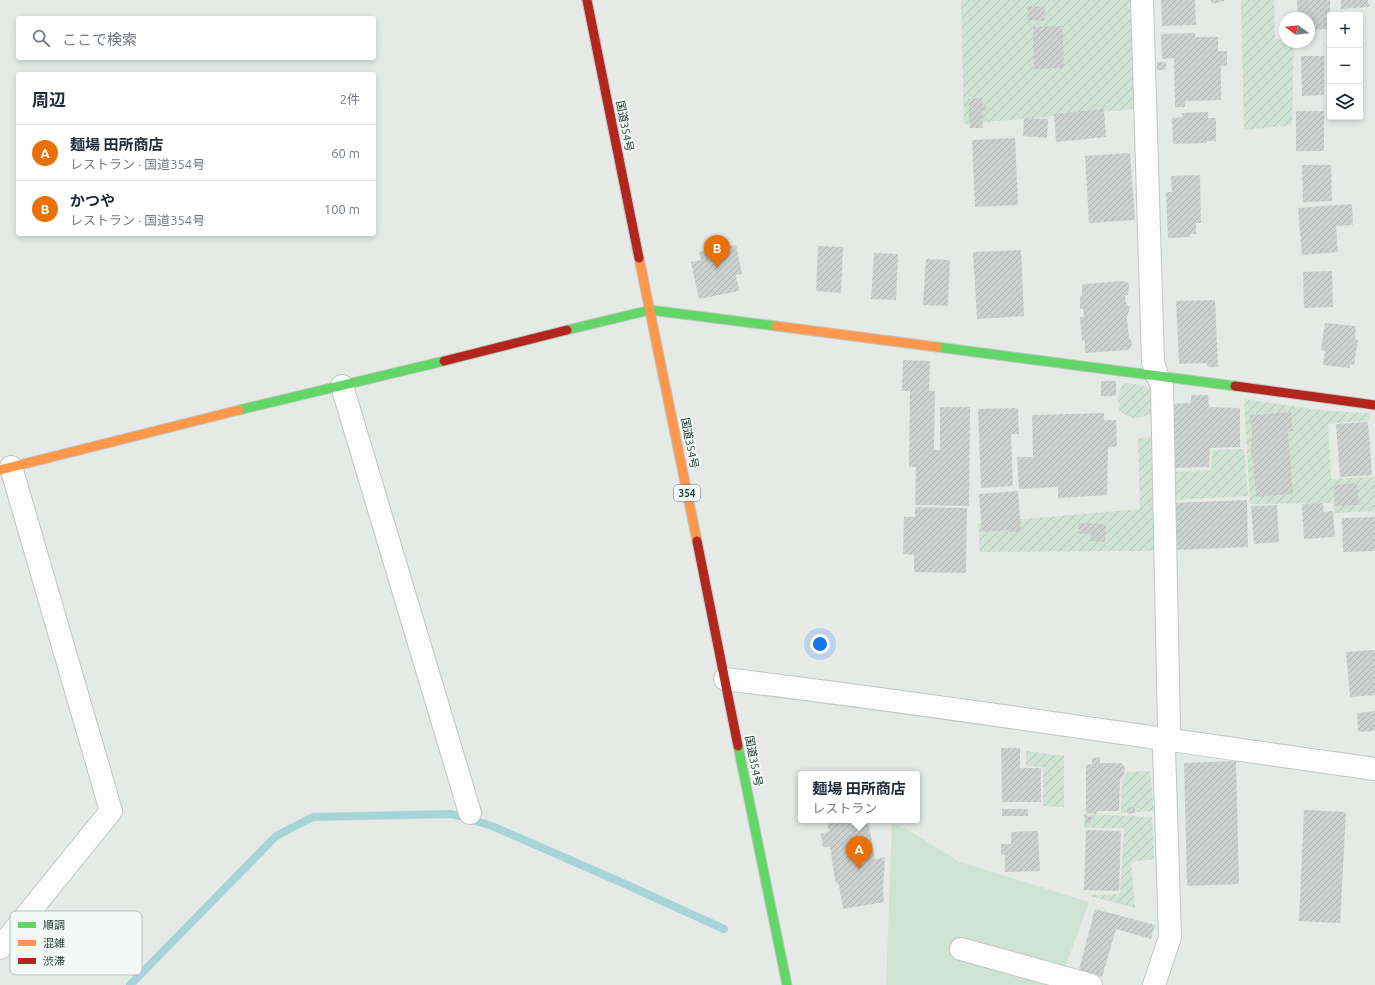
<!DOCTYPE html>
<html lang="ja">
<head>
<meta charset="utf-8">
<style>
  :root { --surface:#fff; --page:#f6f6f7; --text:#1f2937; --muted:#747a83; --line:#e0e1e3; --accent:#b45309 }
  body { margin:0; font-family:Ubuntu,"Noto Sans JP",sans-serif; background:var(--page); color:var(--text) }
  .controls { position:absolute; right:12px; top:12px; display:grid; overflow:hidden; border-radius:4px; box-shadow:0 2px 6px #0003 }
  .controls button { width:36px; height:36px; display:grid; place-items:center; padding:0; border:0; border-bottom:1px solid var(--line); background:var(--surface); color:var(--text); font:20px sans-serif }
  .compass { position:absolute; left:1279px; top:12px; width:36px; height:36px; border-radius:50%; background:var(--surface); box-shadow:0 2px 6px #0003; rotate:285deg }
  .you { position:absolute; left:820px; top:644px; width:14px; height:14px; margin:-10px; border:3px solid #fff; border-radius:50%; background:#1a73e8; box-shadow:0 0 0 6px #1a73e833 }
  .badge { display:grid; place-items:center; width:26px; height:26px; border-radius:50%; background:var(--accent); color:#fff; font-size:13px; font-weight:700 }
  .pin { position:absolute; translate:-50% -33px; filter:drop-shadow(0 1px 2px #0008) }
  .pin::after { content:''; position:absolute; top:21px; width:14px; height:12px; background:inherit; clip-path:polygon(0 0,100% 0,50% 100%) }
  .popup { position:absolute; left:798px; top:771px; width:122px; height:52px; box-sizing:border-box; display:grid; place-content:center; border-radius:4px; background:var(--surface); filter:drop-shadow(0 1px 3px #0005); font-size:13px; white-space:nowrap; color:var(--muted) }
  .popup b { font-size:15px; color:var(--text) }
  .popup::after { content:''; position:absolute; left:50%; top:100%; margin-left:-8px; border:8px solid transparent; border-top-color:var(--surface) }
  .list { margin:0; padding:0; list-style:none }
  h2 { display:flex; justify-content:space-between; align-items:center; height:52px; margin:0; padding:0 16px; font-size:17px }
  h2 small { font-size:13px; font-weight:400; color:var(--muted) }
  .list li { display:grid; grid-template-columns:26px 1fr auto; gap:12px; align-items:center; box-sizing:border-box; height:56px; padding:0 16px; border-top:1px solid var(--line) }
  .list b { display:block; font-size:15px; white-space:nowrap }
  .list p { margin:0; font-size:13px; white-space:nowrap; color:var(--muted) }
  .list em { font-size:13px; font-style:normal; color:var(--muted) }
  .icon { flex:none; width:22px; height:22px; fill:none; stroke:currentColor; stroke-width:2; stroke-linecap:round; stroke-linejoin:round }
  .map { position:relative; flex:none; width:1375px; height:985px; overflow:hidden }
  .search { position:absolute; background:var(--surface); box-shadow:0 2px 6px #0003; left:16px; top:16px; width:360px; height:44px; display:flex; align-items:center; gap:10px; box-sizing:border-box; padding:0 14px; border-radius:4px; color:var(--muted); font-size:15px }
  .panel { position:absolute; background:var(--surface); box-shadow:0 2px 6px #0003; left:16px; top:72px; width:360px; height:164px; border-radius:4px }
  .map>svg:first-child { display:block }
  .grass { fill:#cee3d3 }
  .garden { fill:url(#garden-furrows); fill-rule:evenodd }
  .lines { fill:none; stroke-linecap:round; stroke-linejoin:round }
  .stream { stroke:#a7d5d7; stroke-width:8 }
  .building { fill:url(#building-hatch) }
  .street-casing { stroke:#c2c7c4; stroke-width:24 }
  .fast-casing { stroke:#c0c8c4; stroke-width:11 }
  .slow-casing { stroke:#c0c8c4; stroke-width:11 }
  .jam-casing { stroke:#c0c8c4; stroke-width:11 }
  .street { stroke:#fbfcfb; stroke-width:22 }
  .fast { stroke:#63d668; stroke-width:9 }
  .slow { stroke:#ff974d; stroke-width:9 }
  .jam { stroke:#b3261e; stroke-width:9 }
  .labels { text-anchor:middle; stroke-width:4; stroke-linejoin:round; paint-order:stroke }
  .shield { fill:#f3f9f6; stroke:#61756e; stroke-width:1 }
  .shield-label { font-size:10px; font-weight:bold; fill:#233d34 }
  .street-label { font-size:11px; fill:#233d34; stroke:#f3f9f6 }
  .key { fill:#f3f9f6; stroke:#b5c1bc; stroke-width:1 }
  .key-label { font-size:11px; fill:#233d34 }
</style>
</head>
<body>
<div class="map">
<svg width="1375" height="985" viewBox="0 0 1375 985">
  <defs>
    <pattern id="garden-furrows" width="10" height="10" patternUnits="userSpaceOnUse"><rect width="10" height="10" fill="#cee3d3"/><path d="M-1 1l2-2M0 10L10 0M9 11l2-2" fill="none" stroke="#b1c4b6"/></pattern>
    <pattern id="building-hatch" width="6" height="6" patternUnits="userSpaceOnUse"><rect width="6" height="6" fill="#ccd1cf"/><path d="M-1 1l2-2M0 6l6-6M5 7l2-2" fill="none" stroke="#afb4b2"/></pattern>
  </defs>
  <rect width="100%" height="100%" fill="#e5eae7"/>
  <path class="grass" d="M892,823L910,831L960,862L1089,902L1065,968L1052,985H886Z"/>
  <g class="garden">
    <path d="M961,0H1132L1135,109L964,124Z"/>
    <path d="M1241,0H1274L1275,39L1285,40V42H1294L1292,125L1244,130Z"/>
    <path d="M1122,383C1132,383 1143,385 1153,390V408L1151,414C1136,419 1131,421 1119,410L1118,399Z"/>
    <path d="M1244,399L1328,411L1370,413V420L1328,424L1331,479L1375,477V511L1334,513L1332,490V503L1250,504ZM1291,412L1293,431L1288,432L1292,494L1256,496L1253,459L1251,458C1251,443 1252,430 1251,415ZM1357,483L1359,504L1335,506L1334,485Z"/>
    <path d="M1151,437L1154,551L980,552L978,523L1140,509L1138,438Z"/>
    <path d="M1244,449L1248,496L1171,500V472L1211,470L1212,450Z"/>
    <path d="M1026,751L1064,756V807L1043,806V767L1026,766Z"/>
    <path d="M1150,771L1154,811L1121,813L1122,780L1128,772Z"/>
    <path d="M1084,814L1152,817L1154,859L1131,862L1135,908L1087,895L1120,894L1124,828H1084Z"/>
  </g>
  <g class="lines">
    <path class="stream" d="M130,985L276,836L313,817L452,814L492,826L625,884L724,929"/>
  </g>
  <g class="building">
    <path d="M1161,0H1195L1196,25L1162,26Z"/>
    <path d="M1211,0H1224V1L1212,4Z"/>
    <path d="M1297,0H1330V29L1309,30V18H1298Z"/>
    <path d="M1341,0H1368L1369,7L1341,9Z"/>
    <path d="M1028,6L1045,7L1044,21L1027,20Z"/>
    <path d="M1063,26L1064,68L1034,69L1033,27Z"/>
    <path d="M1195,33V37H1218V51H1227V66H1221V100L1185,101V107H1175L1174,58L1162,59L1161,34Z"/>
    <path d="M1301,56H1324V95L1302,96Z"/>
    <rect x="1157" y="62" width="9" height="8"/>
    <path d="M982,98L983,105L986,107V111H982L983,128H970L968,99Z"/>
    <path d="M1104,109L1106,137L1056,142L1054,114Z"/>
    <rect x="1296" y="111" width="28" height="40"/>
    <path d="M1208,112V118H1216V141H1207V143L1173,144L1172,118L1182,117V113Z"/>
    <path d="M1024,118L1048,119L1047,138L1023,136Z"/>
    <path d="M1015,138L1018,205L975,207L972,140Z"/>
    <path d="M1130,153L1135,220L1089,223L1085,156Z"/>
    <path d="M1302,165H1331L1332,201L1303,202Z"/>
    <path d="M1200,175L1201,223H1196V234H1190V237L1168,238L1166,192H1172L1171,176Z"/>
    <path d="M1352,204L1353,225L1336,226L1338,252L1302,255L1298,208Z"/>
    <path d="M736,245L742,274L736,275L739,291L699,299L691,262L701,260L699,252Z"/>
    <path d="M818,246L843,247L841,293L816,291Z"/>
    <path d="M1021,250L1024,316L977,319L973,252Z"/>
    <path d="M874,253L898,254L896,300L871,299Z"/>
    <path d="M926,259L950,260L948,306L923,305Z"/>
    <path d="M1332,271L1333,307L1304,308L1303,272Z"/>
    <path d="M1124,281L1129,283L1128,295L1125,296L1126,304L1130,307L1127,318L1129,338L1131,340L1132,344L1129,350L1085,353V341L1082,340L1080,317H1084L1083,309H1080V296L1082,295V286L1084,284Z"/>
    <path d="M1215,300L1218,367H1208L1207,363L1179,364L1176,301Z"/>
    <path d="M1325,323L1356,326L1355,339L1358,340L1354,365L1350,364V368L1323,365L1325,351L1321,350Z"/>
    <path d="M903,360L930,361L929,391H935L934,450H940V407H970L969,506L915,505L916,467H909L910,391H902Z"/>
    <rect x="1101" y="381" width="15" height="15"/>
    <path d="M1191,395H1208L1209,407L1240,408V447L1210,448L1209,467L1172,468V404L1191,403Z"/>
    <path d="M1018,408L1019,434H1011L1013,486L981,488L978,409Z"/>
    <path d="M1291,412L1293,431L1288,432L1293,494L1256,497L1253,459L1251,458V442L1252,436L1250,415Z"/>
    <path d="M1104,413V420H1116L1117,446L1108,448L1107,495L1058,498V487L1019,489L1017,457H1033L1032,415Z"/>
    <path d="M1368,422L1372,475L1340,477L1336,424Z"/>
    <path d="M1357,483L1359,505L1335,506L1334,485Z"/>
    <path d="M1018,491L1021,532H1009L1005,530L982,532L979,494Z"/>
    <path d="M1247,500L1248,547L1175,550L1173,503Z"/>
    <path d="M1323,503L1324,512L1333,511L1335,537L1304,539L1302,504Z"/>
    <path d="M1277,505L1279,542L1254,544L1251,506Z"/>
    <path d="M915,507L967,508L966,573L914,572V555L903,554L904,517H915Z"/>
    <path d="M1375,517V551L1343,552L1342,518Z"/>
    <path d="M1079,523L1106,524L1105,542L1090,541L1091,534H1079Z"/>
    <path d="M1375,650V695L1350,697L1346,652Z"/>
    <path d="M1375,711V731L1358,732L1357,713Z"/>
    <path d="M1001,748H1020V768H1041V802H1002Z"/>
    <path d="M1100,757V763H1121L1125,767L1124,775L1120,779L1119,811H1097L1096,814L1086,813V765L1092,764V758Z"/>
    <path d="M1236,761L1239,884L1187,886L1184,763Z"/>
    <path d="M1135,807V813L1128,814L1127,808Z"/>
    <rect x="1002" y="809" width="26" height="7"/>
    <path d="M1304,810L1346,812L1340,923L1299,921Z"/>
    <rect x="1085" y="816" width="6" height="7"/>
    <path d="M827,820H868L875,859L885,857L883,891L884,902L843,909L839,885L835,880L830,846L823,848L821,834L829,831Z"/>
    <path d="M1086,830L1121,831L1119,891L1084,890Z"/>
    <path d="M1038,831L1040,871L1005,872V855H1001V844H1011V832Z"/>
    <path d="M1095,909L1155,925L1151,939L1116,929L1102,977L1079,970Z"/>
  </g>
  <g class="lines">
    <g class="street-casing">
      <g id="street">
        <path d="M1142,0L1153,362L1157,375L1162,386L1169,729L1164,748L1170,937L1154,985"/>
        <path d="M342,386L470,813"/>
        <path d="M725,679C942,705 1158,739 1375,769"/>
        <path d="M0,948L111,811L11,467"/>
        <path d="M961,949L1091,985"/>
      </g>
    </g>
    <g class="fast-casing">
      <g id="fast">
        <path d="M567,330L650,310L776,326"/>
        <path d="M937,347L1235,386"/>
        <path d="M239,410L444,361"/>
        <path d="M738,746L787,985"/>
      </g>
    </g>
    <g class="slow-casing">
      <g id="slow">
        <path d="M639,258L697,541"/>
        <path d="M776,326L937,347"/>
        <path d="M0,470L239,410"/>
      </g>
    </g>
    <g class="jam-casing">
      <g id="jam">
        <path d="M587,0L639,258"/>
        <path d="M444,361L567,330"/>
        <path d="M1235,386L1375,405"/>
        <path d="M697,541L738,746"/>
      </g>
    </g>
    <use href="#street" class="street"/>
    <use href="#fast" class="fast"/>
    <use href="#slow" class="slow"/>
    <use href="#jam" class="jam"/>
  </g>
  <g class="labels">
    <rect class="shield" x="674" y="485" width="26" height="16" rx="3"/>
    <g class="shield-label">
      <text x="687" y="497">354</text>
    </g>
    <g class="street-label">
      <text transform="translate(625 126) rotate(79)" y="4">国道354号</text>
      <text transform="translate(690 443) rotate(79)" y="4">国道354号</text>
      <text transform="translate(754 761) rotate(79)" y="4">国道354号</text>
    </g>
  </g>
  <rect x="10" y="911" width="132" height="64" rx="6" class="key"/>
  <rect x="18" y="922" width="18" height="6" fill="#63d668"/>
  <rect x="18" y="940" width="18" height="6" fill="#ff974d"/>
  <rect x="18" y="958" width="18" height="6" fill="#b3261e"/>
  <g class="key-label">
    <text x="43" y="929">順調</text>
    <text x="43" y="947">混雑</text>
    <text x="43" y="965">渋滞</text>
  </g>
</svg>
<div class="controls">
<button>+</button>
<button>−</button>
<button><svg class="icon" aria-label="layers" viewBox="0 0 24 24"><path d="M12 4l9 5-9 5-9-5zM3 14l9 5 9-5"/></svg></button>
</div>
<svg class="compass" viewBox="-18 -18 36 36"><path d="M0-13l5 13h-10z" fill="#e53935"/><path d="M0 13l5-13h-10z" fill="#747a83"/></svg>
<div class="you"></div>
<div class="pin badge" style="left:859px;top:869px;background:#e8710a">A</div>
<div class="popup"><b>麺場 田所商店</b>レストラン</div>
<div class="pin badge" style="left:717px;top:268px;background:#e8710a">B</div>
<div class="search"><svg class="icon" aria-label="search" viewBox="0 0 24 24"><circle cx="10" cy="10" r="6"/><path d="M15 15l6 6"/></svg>ここで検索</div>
<section class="panel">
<h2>周辺<small>2件</small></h2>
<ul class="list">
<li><span class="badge" style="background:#e8710a">A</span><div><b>麺場 田所商店</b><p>レストラン · 国道354号</p></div><em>60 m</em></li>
<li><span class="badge" style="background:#e8710a">B</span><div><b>かつや</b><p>レストラン · 国道354号</p></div><em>100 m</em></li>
</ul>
</section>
</div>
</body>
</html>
